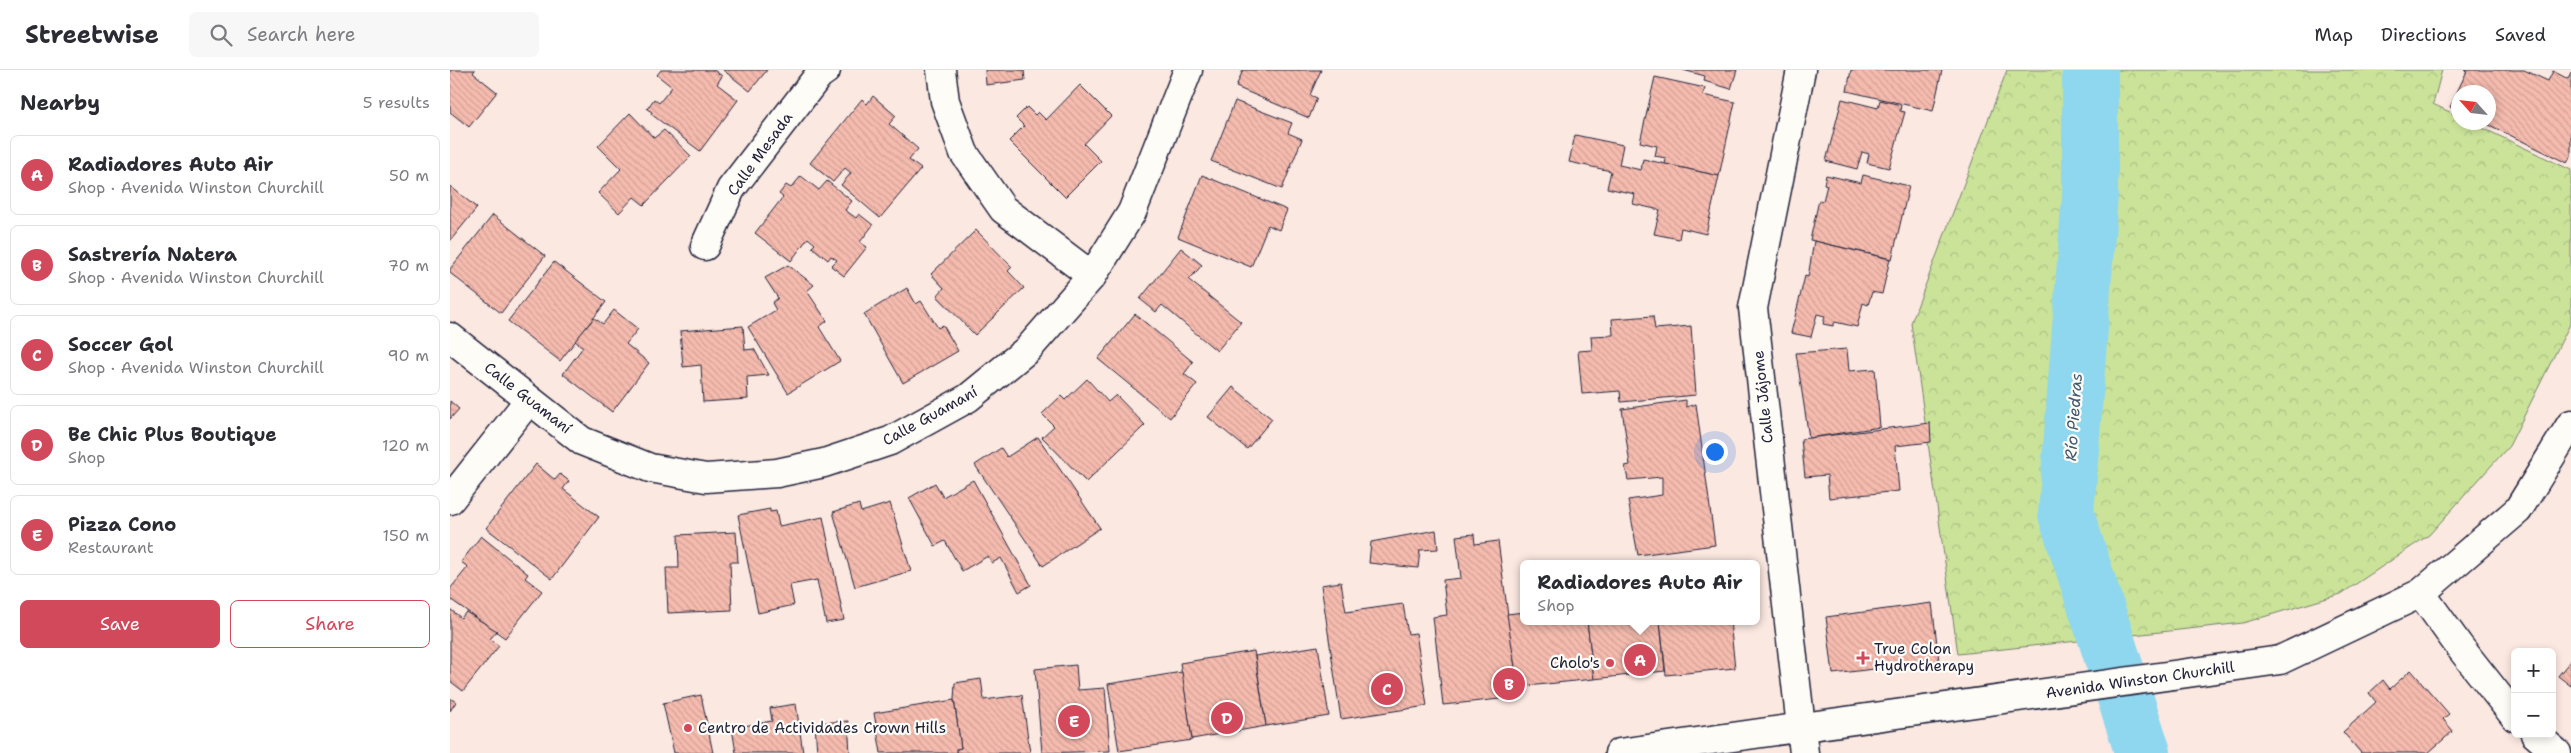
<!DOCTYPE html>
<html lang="en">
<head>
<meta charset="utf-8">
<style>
  :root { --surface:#fff; --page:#f7f7f7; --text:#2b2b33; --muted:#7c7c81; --line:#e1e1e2; --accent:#d1495b }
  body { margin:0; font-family:"Shantell Sans",sans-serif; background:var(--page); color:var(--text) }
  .controls { position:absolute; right:15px; bottom:15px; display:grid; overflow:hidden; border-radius:8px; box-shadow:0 2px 8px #0003 }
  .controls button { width:45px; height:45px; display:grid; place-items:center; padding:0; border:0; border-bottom:1px solid var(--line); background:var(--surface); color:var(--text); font:25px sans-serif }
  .compass { position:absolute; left:2001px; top:15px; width:45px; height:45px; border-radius:50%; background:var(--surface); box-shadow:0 2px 8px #0003; rotate:297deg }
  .you { position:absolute; left:1264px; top:381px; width:18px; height:18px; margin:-12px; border:4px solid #fff; border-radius:50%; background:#1a73e8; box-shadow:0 0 0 8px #1a73e833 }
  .badge { display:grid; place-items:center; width:32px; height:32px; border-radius:50%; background:var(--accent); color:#fff; font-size:16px; font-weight:700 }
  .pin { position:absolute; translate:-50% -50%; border:2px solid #fff; box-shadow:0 1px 5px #0006 }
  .popup { position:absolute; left:1070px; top:490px; width:240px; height:65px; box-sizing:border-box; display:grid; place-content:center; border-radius:8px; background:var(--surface); filter:drop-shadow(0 1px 4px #0005); font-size:16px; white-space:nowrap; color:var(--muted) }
  .popup b { font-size:19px; color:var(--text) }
  .popup::after { content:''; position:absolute; left:50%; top:100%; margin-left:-10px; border:10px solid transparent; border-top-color:var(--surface) }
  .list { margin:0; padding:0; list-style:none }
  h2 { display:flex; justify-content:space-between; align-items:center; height:65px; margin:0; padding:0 20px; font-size:21px }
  h2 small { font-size:16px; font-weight:400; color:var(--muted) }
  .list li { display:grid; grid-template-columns:32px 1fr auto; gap:15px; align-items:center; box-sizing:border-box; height:80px; margin:0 10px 10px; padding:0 10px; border:1px solid var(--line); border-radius:8px }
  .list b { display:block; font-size:19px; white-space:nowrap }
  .list p { margin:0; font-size:16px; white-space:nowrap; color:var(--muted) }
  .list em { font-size:16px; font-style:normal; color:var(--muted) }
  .actions { display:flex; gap:10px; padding:15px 20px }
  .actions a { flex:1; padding:11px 0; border:1px solid var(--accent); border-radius:8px; text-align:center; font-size:18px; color:var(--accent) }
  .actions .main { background:var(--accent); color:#fff }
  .icon { flex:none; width:28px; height:28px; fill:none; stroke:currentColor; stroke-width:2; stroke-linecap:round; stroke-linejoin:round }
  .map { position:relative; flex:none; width:2121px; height:683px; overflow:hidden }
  header { display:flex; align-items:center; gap:30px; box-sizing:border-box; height:70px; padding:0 25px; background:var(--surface); border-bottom:1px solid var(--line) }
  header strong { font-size:24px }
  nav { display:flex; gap:28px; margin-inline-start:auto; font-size:18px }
  .search { width:350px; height:45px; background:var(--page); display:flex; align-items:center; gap:12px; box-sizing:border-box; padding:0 18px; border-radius:8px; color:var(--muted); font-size:19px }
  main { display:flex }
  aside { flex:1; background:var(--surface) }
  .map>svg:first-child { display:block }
  .forest { fill:url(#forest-crowns); stroke:#76826a }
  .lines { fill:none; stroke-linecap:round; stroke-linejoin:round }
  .river { stroke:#8ed7ef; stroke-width:56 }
  .building { fill:url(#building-back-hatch); stroke:#22223b }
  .street-casing { stroke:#22223b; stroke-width:31 }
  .street { stroke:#fdfcf7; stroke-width:28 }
  .poi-dot { fill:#d1495b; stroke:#fdfcf7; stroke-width:2 }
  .labels { text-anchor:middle; stroke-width:4.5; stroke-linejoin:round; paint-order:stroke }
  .street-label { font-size:15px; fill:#22223b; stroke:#fdfcf7 }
  .poi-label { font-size:15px; fill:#22223b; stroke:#fdfcf7; text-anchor:start }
  .water-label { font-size:16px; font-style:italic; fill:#425871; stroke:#fdfcf7 }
</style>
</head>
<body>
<header>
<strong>Streetwise</strong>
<div class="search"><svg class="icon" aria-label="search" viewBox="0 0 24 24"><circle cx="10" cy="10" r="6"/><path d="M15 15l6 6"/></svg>Search here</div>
<nav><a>Map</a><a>Directions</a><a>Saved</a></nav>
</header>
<main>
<aside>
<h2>Nearby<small>5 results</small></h2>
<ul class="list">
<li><span class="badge">A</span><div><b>Radiadores Auto Air</b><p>Shop · Avenida Winston Churchill</p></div><em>50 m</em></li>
<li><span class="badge">B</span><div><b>Sastrería Natera</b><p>Shop · Avenida Winston Churchill</p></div><em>70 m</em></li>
<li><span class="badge">C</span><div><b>Soccer Gol</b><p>Shop · Avenida Winston Churchill</p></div><em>90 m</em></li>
<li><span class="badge">D</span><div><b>Be Chic Plus Boutique</b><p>Shop</p></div><em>120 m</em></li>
<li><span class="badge">E</span><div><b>Pizza Cono</b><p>Restaurant</p></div><em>150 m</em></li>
</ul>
<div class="actions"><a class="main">Save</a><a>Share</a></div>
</aside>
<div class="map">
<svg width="2121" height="683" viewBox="0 0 2121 683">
  <defs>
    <pattern id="forest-crowns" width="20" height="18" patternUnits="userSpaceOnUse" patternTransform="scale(1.25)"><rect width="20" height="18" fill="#cae399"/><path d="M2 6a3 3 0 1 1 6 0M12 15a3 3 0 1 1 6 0" fill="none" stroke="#adc285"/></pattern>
    <pattern id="building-back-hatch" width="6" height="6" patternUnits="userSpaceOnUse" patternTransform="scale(1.25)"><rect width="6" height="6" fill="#f5bbae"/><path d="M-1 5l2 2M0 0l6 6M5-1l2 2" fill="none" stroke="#d2a097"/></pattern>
  </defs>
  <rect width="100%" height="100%" fill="#fbe8e1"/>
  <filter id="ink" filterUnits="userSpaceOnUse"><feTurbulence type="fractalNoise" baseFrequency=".02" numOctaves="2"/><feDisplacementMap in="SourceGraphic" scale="10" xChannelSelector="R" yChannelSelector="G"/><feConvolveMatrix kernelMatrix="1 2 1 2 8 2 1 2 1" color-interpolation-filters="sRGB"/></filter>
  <g filter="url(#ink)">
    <path class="forest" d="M1557,0H1992L1983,34L2008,46L2009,52L2022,53L2121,100V252L2059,376L1979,465L1891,524L1793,553L1508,584L1461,253Z"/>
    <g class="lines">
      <path class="river" d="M1640,0V125L1616,444L1693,683"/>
    </g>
    <g class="building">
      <path d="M0,0H25L23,3L47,22L19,57L0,42Z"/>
      <path d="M211,0H264L272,6L267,14L288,30L250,81L201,44L202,42L197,39L204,29L209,33L222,17L207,5Z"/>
      <path d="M273,0H317L300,21Z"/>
      <path d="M535,0H574L575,10L536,15Z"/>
      <path d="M793,0H871L860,25L867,28L859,48L786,17Z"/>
      <path d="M1233,0H1287L1281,19L1254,11L1255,6Z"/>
      <path d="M1401,0H1492L1483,41L1397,21Z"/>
      <path d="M2015,0H2074L2098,11L2103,1L2118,9L2121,2V86L2117,93L2033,52H2039V22H2009V41L2000,37L2017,1Z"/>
      <path d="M1205,7L1255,18L1253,25L1285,32L1269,106L1215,94L1216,88L1205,86L1207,76L1190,72Z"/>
      <path d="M630,15L661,46L634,74L651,91L615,127L559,71L574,56L566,48L577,37L585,45L588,42L596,50Z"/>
      <path d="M423,26L446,46L439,54L468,79L459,90L471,99L430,148L391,115L401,103L395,98L383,112L360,93L412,29L417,34Z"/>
      <path d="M1392,29L1428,38L1430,30L1451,35L1450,41L1455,42L1439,98L1417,93L1419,84L1412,82L1407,99L1376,91Z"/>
      <path d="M785,31L842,53L838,63L852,69L832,119L761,91Z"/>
      <path d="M180,43L204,68L214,60L241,86L194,135L184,127L169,143L148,123L171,99L148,76Z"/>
      <path d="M1125,65L1173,75L1169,95L1191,100L1193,89L1269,106L1256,164L1231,158L1229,169L1204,164L1210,140L1183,134L1185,124L1157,118L1161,101L1119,92Z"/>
      <path d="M752,105L837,140L829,160L818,155L801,197L728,167Z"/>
      <path d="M1376,105L1411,113L1413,105L1459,116L1442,189L1360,170L1369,130L1373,131L1377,115L1374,114Z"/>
      <path d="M351,106L369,120L377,111L402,131L395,140L406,148L409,144L423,155L410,172L417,177L394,206L381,196L387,190L381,186L378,190L362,177L365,174L358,168L341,191L305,163L333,127L329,124L336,115L341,118Z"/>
      <path d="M0,116L27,138L0,171Z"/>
      <path d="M43,145L95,186L51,243L0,203V199Z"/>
      <path d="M526,160L562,197L558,201L574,218L525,265L487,226L494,218L481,204Z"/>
      <path d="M1364,171L1440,189L1432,224L1422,222L1418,235L1413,233L1407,257L1385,252L1383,256L1373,254L1375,246L1367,244L1361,267L1341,263L1355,206L1358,207Z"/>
      <path d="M731,178L752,195L739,210L791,252L767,281L712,235L706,242L690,229Z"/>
      <path d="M104,192L156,232L110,291L58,251Z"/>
      <path d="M338,195L364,215L357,221L377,251L369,257L390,291L338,323L298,257L326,240L322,233L328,228L315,208Z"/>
      <path d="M457,218L466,234L471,231L488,258L493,255L508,281L453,313L414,244Z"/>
      <path d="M164,240L188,259L176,274L199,293L162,342L113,304L133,277L125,271L144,248L153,254Z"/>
      <path d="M685,244L743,292L734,304L747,314L720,348L648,289Z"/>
      <path d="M1203,246L1205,259L1241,256L1246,325L1171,332L1170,321L1132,324L1128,281L1142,280L1141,266L1163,265L1162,249Z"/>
      <path d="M293,256L295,280L304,279L319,305L297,307L298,329L253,332L251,295L233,297L230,261Z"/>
      <path d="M1397,279L1399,301L1425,299L1430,357L1359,368L1346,283Z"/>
      <path d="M637,309L658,332L666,325L695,355L636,412L592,367L604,356L592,344L611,326L615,330Z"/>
      <path d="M783,317L822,349L797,379L758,347Z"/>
      <path d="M1236,330V337L1246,334L1265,475L1188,485L1178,430L1212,425V407L1178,410L1175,396L1180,395L1172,339Z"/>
      <path d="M0,331L9,339L0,349Z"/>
      <path d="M1480,353L1481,372L1445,376L1449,421L1379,428L1377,405L1355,407L1351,369Z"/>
      <path d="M588,367L650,458L593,496L525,395L551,378L557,387Z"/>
      <path d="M86,394L105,410L110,404L119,411L113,419L149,447L102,509L36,458Z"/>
      <path d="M523,410L581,515L569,522L551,488L542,493L538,486L512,501L495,471L485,476L459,428L485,413L493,427Z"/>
      <path d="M440,433L461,501L405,517L383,442L409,434L411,442Z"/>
      <path d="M320,439V442L326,441L329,456L373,447L394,550L376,553L367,510L340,515L344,535L308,543L288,445Z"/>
      <path d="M986,460L988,479L970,480L968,498L919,493L921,472Z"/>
      <path d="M286,462L288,492H280L282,540L218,543L216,498H229L228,465Z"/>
      <path d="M1024,464L1025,474L1048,471L1069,627L993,635L983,547L997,545L993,510L1011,508L1006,466Z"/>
      <path d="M31,466L78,504L75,508L92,521L55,568L0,529V519L18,497L11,492Z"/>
      <path d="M891,512L896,542L953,534L958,564L966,563L977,636L891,649L871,515Z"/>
      <path d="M1482,533L1489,591L1383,604L1376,547Z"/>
      <path d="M0,539L11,548L16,542L47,561L40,569L49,576L13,621L0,611Z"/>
      <path d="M1074,542V551H1137L1144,609L1068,617L1057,544Z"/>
      <path d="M1137,551H1210L1215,601L1144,609Z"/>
      <path d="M1210,551H1280L1285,598L1216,605Z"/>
      <path d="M868,576L879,646L816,656L805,586Z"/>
      <path d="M804,581L816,656L742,669L730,593Z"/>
      <path d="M2121,590V616L2108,606Z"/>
      <path d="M626,595L628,620L655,618L660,681L592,683L585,599Z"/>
      <path d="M1961,600L1999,644L1993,649L2003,661L1978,683H1911L1893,662L1926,632L1919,623L1933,610L1940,619Z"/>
      <path d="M732,602L742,670L669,681L658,614Z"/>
      <path d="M531,609L534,630L572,625L580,683H506V679L511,678L504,630L505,613Z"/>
      <path d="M251,625L263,683H224L213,633Z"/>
      <path d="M0,628L6,632L0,641Z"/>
      <path d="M504,630L511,678L506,679V683H431L424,643Z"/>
      <path d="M346,634L353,683H286L282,658L322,651L320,638Z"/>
      <path d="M398,651L400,683H367L365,653Z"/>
    </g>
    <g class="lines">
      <g class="street-casing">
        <g id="street">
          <path d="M491,0L495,31L514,83L553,139L642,206"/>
          <path d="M1351,0L1303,238L1354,683"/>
          <path d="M255,176L281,119L369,5L376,0"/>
          <path d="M0,267L132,371L200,398L256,408L327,403L374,393L440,371L518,328L578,279L642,206L682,142L738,0"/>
          <path d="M0,430L79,330"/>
          <path d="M1971,523L2009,576L2065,647"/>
          <path d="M2085,664L2107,683"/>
          <path d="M1169,683L1830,590L1971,523L2068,440L2121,354"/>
        </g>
      </g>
      <use href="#street" class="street"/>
    </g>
  </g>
  <g class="poi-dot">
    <path d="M1410.5 580.5h5v5h5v5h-5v5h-5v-5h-5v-5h5z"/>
    <circle cx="1160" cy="593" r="5"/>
    <circle cx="238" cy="658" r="5"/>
  </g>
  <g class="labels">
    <g class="street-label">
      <text transform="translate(310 84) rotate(-54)" y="5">Calle Mesada</text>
      <text transform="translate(1313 327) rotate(-96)" y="5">Calle Jájome</text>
      <text transform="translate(78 328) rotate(38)" y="5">Calle Guamaní</text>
      <text transform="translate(480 346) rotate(-29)" y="5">Calle Guamaní</text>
      <text transform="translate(1690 610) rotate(-8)" y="5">Avenida Winston Churchill</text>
    </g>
    <g class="poi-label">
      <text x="1424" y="584">True Colon<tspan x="1424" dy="17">Hydrotherapy</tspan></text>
      <text x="1150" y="598" text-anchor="end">Cholo's</text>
      <text x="248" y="663">Centro de Actividades Crown Hills</text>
    </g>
    <g class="water-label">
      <text transform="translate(1623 347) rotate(-86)" y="6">Río Piedras</text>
    </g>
  </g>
</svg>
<div class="controls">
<button>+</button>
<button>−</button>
</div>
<svg class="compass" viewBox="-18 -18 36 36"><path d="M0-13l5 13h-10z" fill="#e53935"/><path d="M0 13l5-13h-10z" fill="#7c7c81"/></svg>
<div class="you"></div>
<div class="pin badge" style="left:1190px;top:590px">A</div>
<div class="popup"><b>Radiadores Auto Air</b>Shop</div>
<div class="pin badge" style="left:1059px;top:614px">B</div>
<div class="pin badge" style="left:937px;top:619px">C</div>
<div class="pin badge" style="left:777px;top:648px">D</div>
<div class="pin badge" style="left:624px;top:651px">E</div>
</div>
</main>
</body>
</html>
